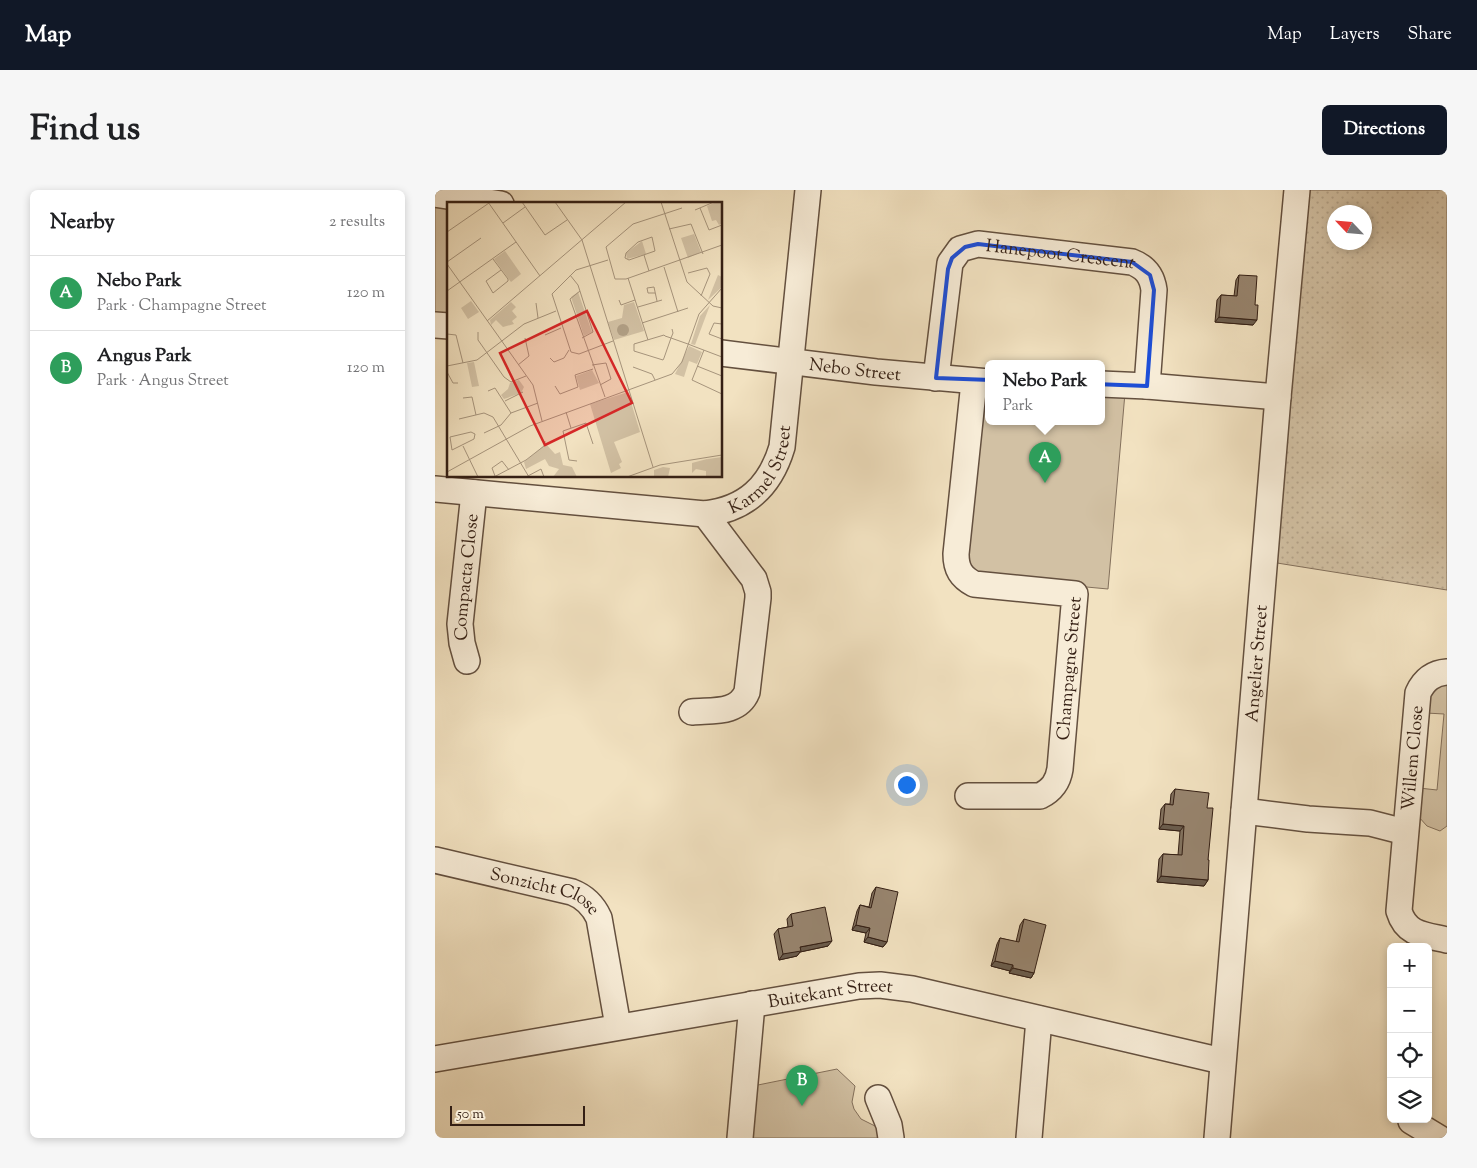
<!DOCTYPE html>
<html lang="en">
<head>
<meta charset="utf-8">
<style>
  :root { --surface:#fff; --page:#f6f6f6; --text:#202124; --muted:#757577; --line:#e0e0e0; --accent:#111827 }
  body { margin:0; font-family:"Sorts Mill Goudy",serif; background:var(--page); color:var(--text) }
  .controls { position:absolute; right:15px; bottom:15px; display:grid; overflow:hidden; border-radius:8px; box-shadow:0 2px 8px #0003 }
  .controls button { width:45px; height:45px; display:grid; place-items:center; padding:0; border:0; border-bottom:1px solid var(--line); background:var(--surface); color:var(--text); font:25px sans-serif }
  .compass { position:absolute; left:892px; top:15px; width:45px; height:45px; border-radius:50%; background:var(--surface); box-shadow:0 2px 8px #0003; rotate:296deg }
  .scale { position:absolute; left:15px; bottom:12px; width:135px; box-sizing:border-box; padding-left:5px; border:2px solid #341f14; border-top:0; font-size:14px; line-height:18px; white-space:nowrap; color:#341f14; -webkit-text-stroke:4px #f7ecd7; paint-order:stroke }
  .you { position:absolute; left:471px; top:594px; width:18px; height:18px; margin:-12px; border:4px solid #fff; border-radius:50%; background:#1a73e8; box-shadow:0 0 0 8px #1a73e833 }
  .badge { display:grid; place-items:center; width:32px; height:32px; border-radius:50%; background:var(--accent); color:#fff; font-size:16px; font-weight:700 }
  .pin { position:absolute; translate:-50% -41px; filter:drop-shadow(0 1px 2px #0008) }
  .pin::after { content:''; position:absolute; top:26px; width:18px; height:15px; background:inherit; clip-path:polygon(0 0,100% 0,50% 100%) }
  .popup { position:absolute; left:550px; top:170px; width:120px; height:65px; box-sizing:border-box; display:grid; place-content:center; border-radius:8px; background:var(--surface); filter:drop-shadow(0 1px 4px #0005); font-size:16px; white-space:nowrap; color:var(--muted) }
  .popup b { font-size:19px; color:var(--text) }
  .popup::after { content:''; position:absolute; left:50%; top:100%; margin-left:-10px; border:10px solid transparent; border-top-color:var(--surface) }
  .list { margin:0; padding:0; list-style:none }
  h2 { display:flex; justify-content:space-between; align-items:center; height:65px; margin:0; padding:0 20px; font-size:21px }
  h2 small { font-size:16px; font-weight:400; color:var(--muted) }
  .list li { display:grid; grid-template-columns:32px 1fr auto; gap:15px; align-items:center; box-sizing:border-box; height:75px; padding:0 20px; border-top:1px solid var(--line) }
  .list b { display:block; font-size:19px; white-space:nowrap }
  .list p { margin:0; font-size:16px; white-space:nowrap; color:var(--muted) }
  .list em { font-size:16px; font-style:normal; color:var(--muted) }
  .icon { flex:none; width:28px; height:28px; fill:none; stroke:currentColor; stroke-width:2; stroke-linecap:round; stroke-linejoin:round }
  .map { position:relative; flex:none; width:1012px; height:948px; overflow:hidden; border-radius:8px }
  header { display:flex; align-items:center; gap:30px; box-sizing:border-box; height:70px; padding:0 25px; background:var(--accent); color:#fff }
  header strong { font-size:24px }
  nav { display:flex; gap:28px; margin-inline-start:auto; font-size:18px }
  .intro { display:flex; align-items:center; justify-content:space-between; box-sizing:border-box; height:120px; padding:0 30px }
  h1 { margin:0; font-size:35px }
  .button { padding:12px 22px; border-radius:8px; background:var(--accent); color:#fff; font-size:18px; font-weight:700 }
  main { display:flex; gap:30px; padding:0 30px }
  aside { flex:1; background:var(--surface); border-radius:8px; box-shadow:0 2px 8px #0003 }
  .map>svg:first-child { display:block }
  .grass { fill:url(#grass-dots); stroke:#83705c; fill-rule:evenodd }
  .park { fill:#d2c1a4; stroke:#83705c }
  .lines { fill:none; stroke-linecap:round; stroke-linejoin:round }
  .minor-casing { stroke:#64503f; stroke-width:28 }
  .minor { stroke:#f7ecd7; stroke-width:25 }
  .wall { fill:#82725f; stroke:#341f14 }
  .shaded-wall { fill:#6a5c4d; stroke:#341f14 }
  .building { fill:#97846e; stroke:#341f14 }
  .marked { fill:none; stroke:#1d4ed8; stroke-width:4; stroke-linejoin:round }
  .labels { text-anchor:middle; stroke-width:4; stroke-linejoin:round; paint-order:stroke }
  .street-label { font-size:18px; fill:#341f14; stroke:#f7ecd7 }
  .inset-road { fill:none; stroke:#a6947c; stroke-width:1 }
  .view { fill:#d62828; fill-opacity:0.15; stroke:#d62828; stroke-width:2.5 }
  .inset-edge { fill:none; stroke:#341f14; stroke-width:2.5 }
</style>
</head>
<body>
<header>
<strong>Map</strong>
<nav><a>Map</a><a>Layers</a><a>Share</a></nav>
</header>
<div class="intro"><h1>Find us</h1><a class="button">Directions</a></div>
<main>
<aside>
<h2>Nearby<small>2 results</small></h2>
<ul class="list">
<li><span class="badge" style="background:#2e9e5b">A</span><div><b>Nebo Park</b><p>Park · Champagne Street</p></div><em>120 m</em></li>
<li><span class="badge" style="background:#2e9e5b">B</span><div><b>Angus Park</b><p>Park · Angus Street</p></div><em>120 m</em></li>
</ul>
</aside>
<div class="map">
<svg width="1012" height="948" viewBox="0 0 1012 948">
  <defs>
    <pattern id="grass-dots" width="8" height="8" patternUnits="userSpaceOnUse" patternTransform="scale(1.25)"><rect width="8" height="8" fill="#d2c1a4"/><path d="M2 2h.1M6 6h.1" fill="none" stroke="#b5a58c" stroke-width="1.8" stroke-linecap="round"/></pattern>
  </defs>
  <rect width="100%" height="100%" fill="#f2e2c1"/>
  <filter id="stains"><feTurbulence type="fractalNoise" baseFrequency=".004" numOctaves="4"/><feColorMatrix values="0 0 0 0 .2 0 0 0 0 .09 0 0 0 0 .02 0 0 0 .5 -.17"/></filter>
  <radialGradient id="worn" r=".72"><stop offset=".6" stop-color="#630" stop-opacity="0"/><stop offset="1" stop-color="#630" stop-opacity=".3"/></radialGradient>
  <path class="grass" d="M875,0H1012V400L842,373L872,5ZM899,22H929V52H899Z"/>
  <g class="park">
    <path d="M0,11L14,14V130L0,128Z"/>
    <path d="M666,203H690L673,399L544,387L529,369L547,210L554,204V232H666Z"/>
    <path d="M1012,490V636L1005,641L992,636L983,626L984,598L1002,600L1009,524L991,523L990,506Z"/>
    <path d="M402,879L420,896L417,912L419,919L426,929L442,937L449,948H313L318,896Z"/>
  </g>
  <g class="lines">
    <g class="minor-casing">
      <g id="minor">
        <path d="M0,4L66,14"/>
        <path d="M0,135L14,136"/>
        <path id="s1" d="M286,163L441,182L554,192"/>
        <path id="s2" d="M501,188L515,73L525,59L543,54L697,72C710,77 717,85 719,100L712,196"/>
        <path d="M666,194L712,196L843,207"/>
        <path id="s3" d="M0,299L270,324C311,319 335,297 347,257L373,0"/>
        <path id="s4" d="M32,471L27,453L25,434L39,303"/>
        <path d="M1012,482C998,483 989,490 983,503L964,721C971,745 990,745 1012,750"/>
        <path d="M257,522C277,520 303,524 312,502L323,408V402L319,389L270,324"/>
        <path id="s5" d="M533,606H605C617,600 623,592 625,579L640,404L539,394C526,387 521,379 521,364L539,192"/>
        <path d="M809,621L873,629L935,633L970,642"/>
        <path id="s6" d="M0,670L137,702C150,707 158,715 164,728L183,836"/>
        <path id="s7" d="M0,869L424,796L445,795L477,799L787,871"/>
        <path d="M443,908L454,935L456,948"/>
        <path d="M976,931L1004,948"/>
        <path d="M305,948L317,814"/>
        <path d="M594,948L604,829"/>
        <path id="s8" d="M782,948L843,207L862,0"/>
      </g>
    </g>
    <use href="#minor" class="minor"/>
  </g>
  <g class="wall">
    <path d="M804,85L818,135L780,132L782,110L786,105L799,106L801,90Z"/>
    <path d="M740,599L772,618L773,690L769,696L722,692L724,669L728,664L743,665L745,641L724,639L726,619L730,614H735L736,604Z"/>
    <path d="M441,697L452,752L448,757L429,752L431,743L417,740L422,721L425,715L434,717L437,703Z"/>
    <path d="M356,724L393,756L365,762L362,766L344,770L339,744L343,739L353,737L352,729Z"/>
    <path d="M589,729L599,783L596,788L574,783L575,781L556,776L562,754L565,748L581,752L585,735Z"/>
  </g>
  <g class="shaded-wall">
    <path d="M784,127L822,130L818,135L780,132Z"/>
    <path d="M728,634L749,636L745,641L724,639Z"/>
    <path d="M726,686L773,690L769,696L722,692Z"/>
    <path d="M421,735L435,738L431,743L417,740Z"/>
    <path d="M433,747L452,752L448,757L429,752Z"/>
    <path d="M397,751L393,756L365,762L362,766L344,770L348,764L365,757Z"/>
    <path d="M560,771L578,775L575,781L556,776Z"/>
    <path d="M578,778L599,783L596,788L574,783Z"/>
  </g>
  <g class="building">
    <path d="M804,85L822,86L820,115H823L822,130L784,127L786,105L802,106Z"/>
    <path d="M740,599L774,603L772,618H778L773,670H774L773,690L726,686L728,664L747,665L749,636L728,634L730,614L738,615Z"/>
    <path d="M441,697L463,702L452,752L433,747L435,738L421,735L425,715L436,718Z"/>
    <path d="M390,717L397,751L365,757L366,761L348,764L343,739L358,736L356,724Z"/>
    <path d="M589,729L611,735L599,783L578,778V775L560,771L565,748L584,752Z"/>
  </g>
  <path class="marked" d="M543,54L697,72L715,85L719,100L712,196L501,188L513,79L517,68L530,57Z"/>
  <g class="labels">
    <g class="street-label">
      <text dy="6" stroke="none"><textPath href="#s2" startOffset="235">Hanepoot Crescent</textPath></text>
      <text dy="6" stroke="none"><textPath href="#s1" startOffset="135">Nebo Street</textPath></text>
      <text dy="6" stroke="none"><textPath href="#s3" startOffset="349">Karmel Street</textPath></text>
      <text dy="6" stroke="none"><textPath href="#s4" startOffset="85">Compacta Close</textPath></text>
      <text dy="6" stroke="none"><textPath href="#s8" startOffset="476">Angelier Street</textPath></text>
      <text dy="6" stroke="none"><textPath href="#s5" startOffset="208">Champagne Street</textPath></text>
      <text transform="translate(977 568) rotate(-85)" y="6">Willem Close</text>
      <text dy="6" stroke="none"><textPath href="#s6" startOffset="115">Sonzicht Close</textPath></text>
      <text dy="6" stroke="none"><textPath href="#s7" startOffset="401">Buitekant Street</textPath></text>
    </g>
  </g>
  <g transform="translate(12 12)">
    <rect width="275" height="275" fill="#f2e2c1"/>
    <path d="M271,73L275,75V85L261,98ZM181,190L193,230L167,240L175,260L172,262L174,266L164,271L143,202ZM99,242L108,252L113,250L116,263L125,265L130,275H106L112,267L102,264L98,257L79,267L77,260ZM275,255V275H263L261,257Z" fill="#d2c1a4"/>
    <path d="M260,257L268,259L263,263L265,275H259V269L249,267L245,271V261ZM216,265L223,266L221,275H207V268Z" fill="#d2c1a4"/>
    <path d="M269,0H275V21L272,23L269,18L265,19L260,4ZM247,32L254,50L241,56L234,36ZM195,39L199,52L180,57L179,51ZM58,49L74,72L64,80L47,57ZM131,90L145,130L137,134L124,95ZM24,99L32,110L21,117L14,106ZM64,100L69,105L65,109L70,115L65,119L67,122L56,125L49,118L44,123L43,118ZM187,100L197,129L167,138L161,120L175,116L177,103ZM263,103L248,143L244,142L253,114ZM242,144L255,150L250,162L242,159L237,175L228,172ZM27,160L32,184L25,185L20,161ZM145,168L152,181L133,188L129,174ZM72,178L77,185L74,191L57,197L54,193L61,187L63,181Z" fill="#d2c1a4"/>
    <path d="M170 128a6 6 0 1 1 12 0a6 6 0 1 1-12 0Z" fill="#b1a086"/>
    <path class="inset-road" d="M41,0L93,74M75,0L98,33L120,18M108,0L135,38L206,265M214,0L240,80L266,104L275,106M235,6L186,22L159,45L168,77H179L275,43M253,6L262,28L275,23M248,8L267,0M56,21L78,5M222,27L244,22L256,52M0,30L42,1M205,35L208,49L182,58L178,56L179,51L191,40ZM197,53L202,69M46,57L61,77V79L46,91L39,79L54,68M161,58L129,68L105,92L124,150L132,152L166,139M0,60L34,36M0,62L86,183L95,219M217,65L231,110M241,71L260,66L263,72L254,94M123,73L131,83L146,130L135,136M181,76L201,138M0,89L69,40M133,89L123,97L158,195M208,91H201L200,86L207,85L210,99M172,98L174,103L188,98M89,101L91,116M191,105L215,98M40,119L179,0M195,121L241,106M275,122L267,121L262,132L275,137M225,127L226,131L224,136L217,156L216,158L187,149V142L217,133L218,134L224,136L241,142L246,144L275,155M31,130V138L57,175L64,180L79,174M0,132L9,133L16,161M98,133L114,126M257,148L245,178L275,192M103,156L107,160L117,156L122,148M71,163L82,154L78,136M145,163L159,161L164,177L153,183M0,164L30,158L77,122L109,109M250,164L275,174M186,165L205,172L208,178M0,170L6,181H11M108,184L113,192L131,185L128,173L146,167M41,189L48,186L64,211M16,196L25,195L29,213M58,199L76,190M119,210L124,226M12,217L37,211L46,215L82,275M24,230L28,232L27,237L5,248L3,235ZM37,231L54,223L64,211L91,201M16,244L31,275M130,259L122,258L116,229L139,221L146,242M0,270L83,224L225,172L235,160L252,112L275,86M48,274L45,266L55,259L62,268M47,275L79,258L97,244L98,239M79,275L94,267L97,275M180,275L213,263L275,253"/>
    <path class="view" d="M140,109L185,201L98,243L53,151Z"/>
    <rect width="275" height="275" class="inset-edge"/>
  </g>
  <rect width="100%" height="100%" filter="url(#stains)"/>
  <rect width="100%" height="100%" fill="url(#worn)"/>
</svg>
<div class="controls">
<button>+</button>
<button>−</button>
<button><svg class="icon" aria-label="locate" viewBox="0 0 24 24"><circle cx="12" cy="12" r="6"/><path d="M12 2v4M12 18v4M2 12h4M18 12h4"/></svg></button>
<button><svg class="icon" aria-label="layers" viewBox="0 0 24 24"><path d="M12 4l9 5-9 5-9-5zM3 14l9 5 9-5"/></svg></button>
</div>
<svg class="compass" viewBox="-18 -18 36 36"><path d="M0-13l5 13h-10z" fill="#e53935"/><path d="M0 13l5-13h-10z" fill="#757577"/></svg>
<div class="scale">50 m</div>
<div class="you"></div>
<div class="pin badge" style="left:610px;top:293px;background:#2e9e5b">A</div>
<div class="popup"><b>Nebo Park</b>Park</div>
<div class="pin badge" style="left:367px;top:916px;background:#2e9e5b">B</div>
</div>
</main>
</body>
</html>
